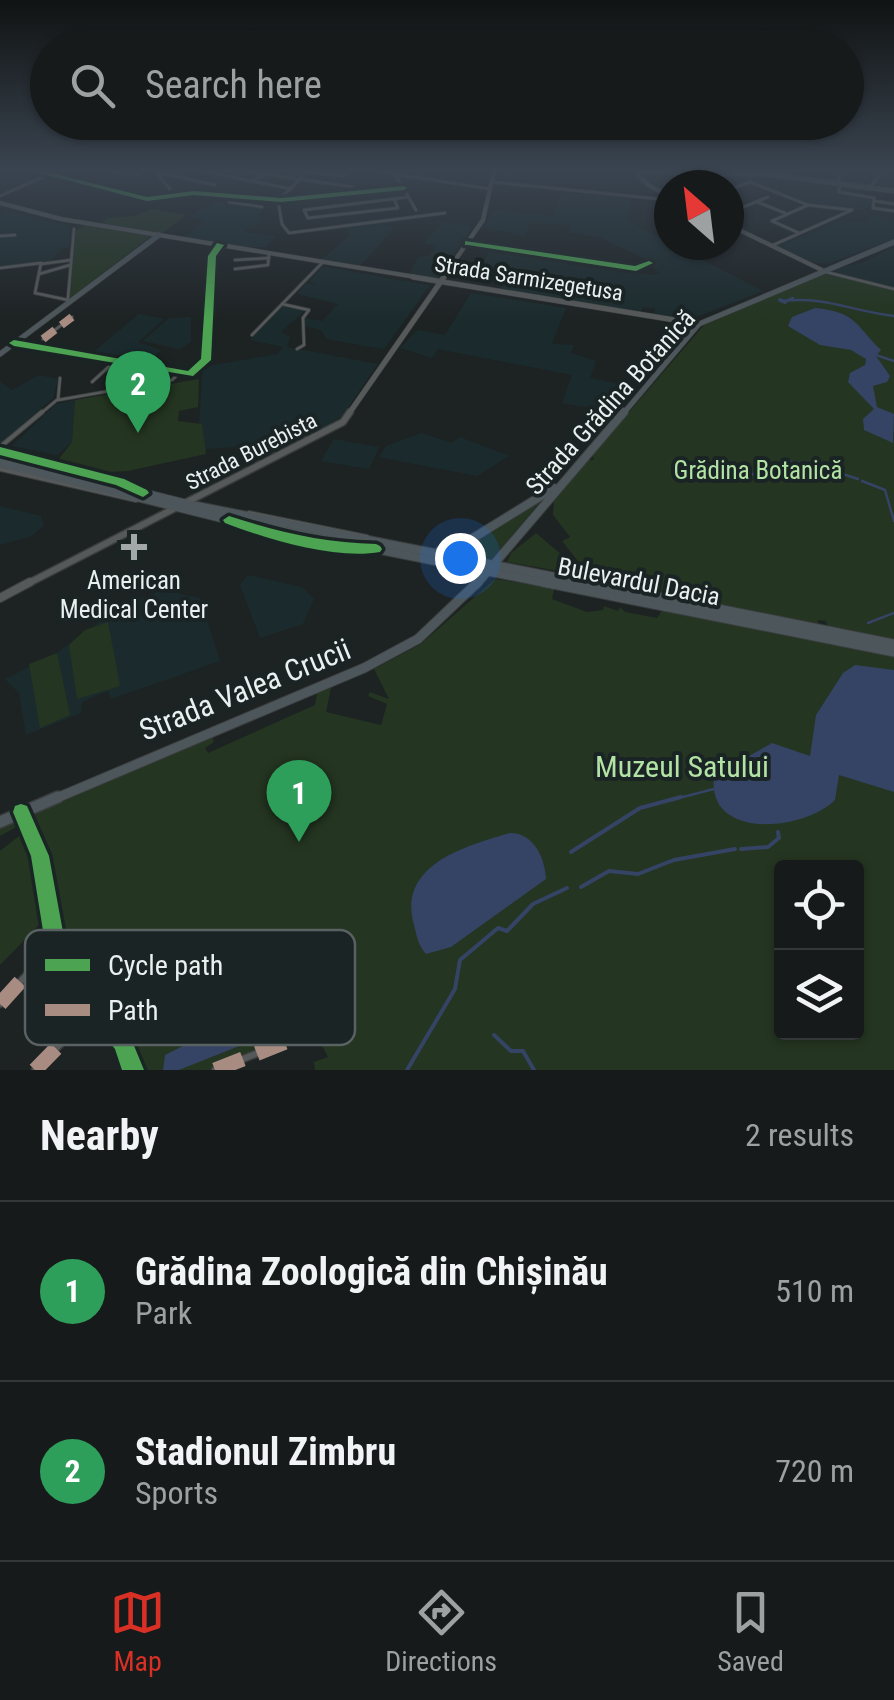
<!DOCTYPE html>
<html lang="en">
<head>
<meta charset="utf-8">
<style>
  :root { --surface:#161a1a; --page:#232727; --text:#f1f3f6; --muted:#9ea1a2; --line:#353839; --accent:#d93025 }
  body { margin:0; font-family:"Roboto Condensed",sans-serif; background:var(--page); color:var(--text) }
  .controls { position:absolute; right:30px; bottom:30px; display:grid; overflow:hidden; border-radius:10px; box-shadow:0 2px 8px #0004 }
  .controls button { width:90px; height:90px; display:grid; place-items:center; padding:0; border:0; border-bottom:2px solid var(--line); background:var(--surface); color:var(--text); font:50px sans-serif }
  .compass { position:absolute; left:654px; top:170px; width:90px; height:90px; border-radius:50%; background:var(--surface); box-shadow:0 2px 8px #0004; rotate:332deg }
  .you { position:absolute; left:460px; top:558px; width:35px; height:35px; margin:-25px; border:8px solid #fff; border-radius:50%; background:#1a73e8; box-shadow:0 0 0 15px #1a73e833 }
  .badge { display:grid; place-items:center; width:65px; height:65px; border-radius:50%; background:var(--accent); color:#fff; font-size:32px; font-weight:700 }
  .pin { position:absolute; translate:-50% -82px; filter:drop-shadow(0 2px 5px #0008) }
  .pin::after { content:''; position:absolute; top:52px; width:35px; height:30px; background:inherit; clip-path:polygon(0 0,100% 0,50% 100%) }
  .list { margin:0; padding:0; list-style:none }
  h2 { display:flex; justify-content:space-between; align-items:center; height:130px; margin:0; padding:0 40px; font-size:42px }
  h2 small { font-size:32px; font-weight:400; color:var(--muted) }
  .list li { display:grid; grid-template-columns:65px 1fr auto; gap:30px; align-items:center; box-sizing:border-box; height:180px; padding:0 40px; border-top:2px solid var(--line) }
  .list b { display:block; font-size:38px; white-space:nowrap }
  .list p { margin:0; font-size:32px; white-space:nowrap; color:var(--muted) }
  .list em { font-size:32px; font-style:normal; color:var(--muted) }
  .icon { flex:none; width:55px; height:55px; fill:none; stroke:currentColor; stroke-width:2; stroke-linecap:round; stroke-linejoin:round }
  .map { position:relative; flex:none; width:894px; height:1070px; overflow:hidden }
  .search { position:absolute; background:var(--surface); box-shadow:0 2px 8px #0004; left:30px; right:30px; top:30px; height:110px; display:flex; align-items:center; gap:25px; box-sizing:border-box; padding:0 35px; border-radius:55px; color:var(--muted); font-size:38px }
  .sheet { height:490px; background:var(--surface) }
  nav { display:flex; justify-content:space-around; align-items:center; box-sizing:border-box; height:140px; border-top:2px solid var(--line); background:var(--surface); font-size:28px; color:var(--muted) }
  nav a { display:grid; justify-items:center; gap:5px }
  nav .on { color:var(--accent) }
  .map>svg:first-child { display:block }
  .built { fill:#1b2b2d }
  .green { fill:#243521; fill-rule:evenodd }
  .water { fill:#354365 }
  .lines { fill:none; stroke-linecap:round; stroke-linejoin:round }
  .stream-far1 { stroke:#354365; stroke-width:2.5 }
  .stream { stroke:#354365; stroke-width:4 }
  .canal { stroke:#354365; stroke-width:4 }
  .minor-far2-casing { stroke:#393c3d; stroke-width:4 }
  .minor-far1-casing { stroke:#393c3d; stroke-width:6 }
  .minor-casing { stroke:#393c3d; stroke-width:9 }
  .tertiary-casing { stroke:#393c3d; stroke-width:4 }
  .secondary-far3-casing { stroke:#393c3d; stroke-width:5 }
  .secondary-far2-casing { stroke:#393c3d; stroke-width:6 }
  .secondary-far1-casing { stroke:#393c3d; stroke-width:9 }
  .secondary-casing { stroke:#393c3d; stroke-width:10 }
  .primary-far3-casing { stroke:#393c3d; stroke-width:6 }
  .primary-far2-casing { stroke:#393c3d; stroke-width:10 }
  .primary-far1-casing { stroke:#393c3d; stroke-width:11 }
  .primary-casing { stroke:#393c3d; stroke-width:14 }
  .minor-far2 { stroke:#565959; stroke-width:2.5 }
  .minor-far1 { stroke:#565959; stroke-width:4 }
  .minor { stroke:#565959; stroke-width:6 }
  .tertiary { stroke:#565959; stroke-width:2.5 }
  .secondary-far3 { stroke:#565959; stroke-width:4 }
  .secondary-far2 { stroke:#565959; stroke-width:5 }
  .secondary-far1 { stroke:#565959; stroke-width:6 }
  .secondary { stroke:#565959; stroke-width:8 }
  .primary-far3 { stroke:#4d565a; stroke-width:5 }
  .primary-far2 { stroke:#4d565a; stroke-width:8 }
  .primary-far1 { stroke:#4d565a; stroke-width:9 }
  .primary { stroke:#4d565a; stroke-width:11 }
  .quiet-far1 { stroke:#a88b81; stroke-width:8; stroke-dasharray:15 8; stroke-linecap:butt }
  .quiet { stroke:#a88b81; stroke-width:15; stroke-dasharray:30 15; stroke-linecap:butt }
  .cycleway-casing { stroke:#1b2425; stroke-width:7 }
  .cycleway { fill:#4ca352; fill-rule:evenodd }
  .poi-dot { fill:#a2a8a8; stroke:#1b2425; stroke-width:4 }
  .labels { text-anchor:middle; stroke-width:8; stroke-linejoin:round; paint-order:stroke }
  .far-street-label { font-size:22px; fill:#eaf0f0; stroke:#1b2425 }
  .street-label { font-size:25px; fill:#eaf0f0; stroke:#1b2425 }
  .park-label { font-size:25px; fill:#b2e3a5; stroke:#1b2425 }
  .poi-label { font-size:25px; fill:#eaf0f0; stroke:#1b2425 }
  .near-street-label { font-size:30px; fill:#eaf0f0; stroke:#1b2425 }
  .near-park-label { font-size:30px; fill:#b2e3a5; stroke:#1b2425 }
  .key { fill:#1b2425; stroke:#596162; stroke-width:2.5 }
  .key-label { font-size:28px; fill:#eaf0f0 }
</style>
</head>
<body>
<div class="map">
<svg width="894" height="1070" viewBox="0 0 894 1070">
  <rect width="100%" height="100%" fill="#1d2223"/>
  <g class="built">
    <path d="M800,180L867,197L874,203L861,210L804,203L784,190V182Z"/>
    <path d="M562,192L631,199L627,219L631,223L763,291L689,320L654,314L655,309L643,307L641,312L501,289L510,270L483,266L489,249L652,275L660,273L651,266L653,262L598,237L569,232L572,226L532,222L524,236L484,227L495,210L553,216Z"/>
    <path d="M215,201L260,207L263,210L258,215L262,220L243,232L276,236L266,247H249L184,237L205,221L189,216Z"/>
    <path d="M10,212L69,226L70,247L61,249L52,260L0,268V237L27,232L0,235V217Z"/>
    <path d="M873,215L894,219V239L830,263H812L777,246L843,220L864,222Z"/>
    <path d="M442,222L473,226L437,278L409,273L419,257L429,256L436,246L424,243Z"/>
    <path d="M384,224L394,228L359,267L321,260L349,236L347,228Z"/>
    <path d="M894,247V287L835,273L836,269L865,262Z"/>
    <path d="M323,266L397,280L430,285L384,349L377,348L326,339L321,330L305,326V318L322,321L338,304L297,294L306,283L316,285L310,281Z"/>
    <path d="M471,293L566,308L552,344L574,345L571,353L596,361L590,378L634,387V391L616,410L572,405L562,403L572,375L438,349L432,358L400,348L418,330L445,335Z"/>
    <path d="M283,306L306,310L281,332L290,337L287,347L378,364L342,416L306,438L286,433L278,445L284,448L270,455L237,447L205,449L199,423L203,367L277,354L283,347L250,340Z"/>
    <path d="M139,314L164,319L138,342L161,350L144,366L90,355Z"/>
    <path d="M191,317V342L179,349L143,341L169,318Z"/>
    <path d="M39,375L58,379L53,398L0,443V382L12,390Z"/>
    <path d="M75,400L72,442L57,455L12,446L56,404Z"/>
    <path d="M421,433L452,443L460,437L509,456L477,476L379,457L386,446Z"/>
    <path d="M334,439L379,447L369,469L321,461Z"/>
    <path d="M0,506L41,516L44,525L32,536L0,545Z"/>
    <path d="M248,575L302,587L314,599L303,624L260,638L240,585Z"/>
    <path d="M163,590L200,598L220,661L111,699L108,691L82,702L81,713L26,735L19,693L5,679L58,652L123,605Z"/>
  </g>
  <g class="green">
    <path d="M152,209L186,215L162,233L102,223L107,218L135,216Z"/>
    <path d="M86,225L151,236L70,298L76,230Z"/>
    <path d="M824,274L894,290V642L828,629L826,621L818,620V627L579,579L584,569L562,541L570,537L553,515L554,501L588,460H594L592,455L704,325Z"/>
    <path d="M199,379L198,407L179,411L178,421L202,424L206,454L128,471L109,472L59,459L72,442L75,400Z"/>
    <path d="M545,496L491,560L447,551Z"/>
    <path d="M536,533L575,566L576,574L507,562L511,553Z"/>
    <path d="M495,579L566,590H554L552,599L587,612L603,610L604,606L618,611L620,607L625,612L657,618L663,609L746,624L782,642L756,629L894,653V1070H315L314,1062L328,1057L315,1032L318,1026L211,1070H142C133,1034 98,1016 77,985C53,947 53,899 43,857C40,841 27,830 29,814L212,736L214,742L205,748L208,753L315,705L317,693L331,688L326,712L381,725L387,704L368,696L370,692L389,699L374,669L421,644ZM782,868H856V1032H782Z"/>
    <path d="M108,622L120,686L77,699L69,645L85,630Z"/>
    <path d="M57,653L70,715L40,728L29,664Z"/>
    <path d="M19,819L36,855L44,914L41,923L0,965V851L23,833L18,826L0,836V828Z"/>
  </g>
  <g class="water">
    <path d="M815,308C857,312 855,325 881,350L876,356L890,376L887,382L873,386L877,407L894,414L893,443L864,430L863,419L874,409L848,382L850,373L865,365L866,359L851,350L820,345L788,326L792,317Z"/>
    <path d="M855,665L894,670V792L839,775L835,800C804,831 706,841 714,776L772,743L810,756L816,715L843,673Z"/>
    <path d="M510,833C534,833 545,858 546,879L451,947L426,954C418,945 417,937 414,925C397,865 465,846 510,833Z"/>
    <path d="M270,989L298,994L304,1013L299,1022L179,1070H163L165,1055L187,1044V1032L209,1018L214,1022C223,998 246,991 270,989Z"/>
  </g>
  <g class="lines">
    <g class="stream-far1">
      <path d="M782,301C825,296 851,311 894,316"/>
      <path d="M784,302L793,298"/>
      <path d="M876,355L894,361"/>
      <path d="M790,462L807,463"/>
      <path d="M807,462H810L812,464L809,465Z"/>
      <path d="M812,464L858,479"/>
      <path d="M773,465L784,462"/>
      <path d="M751,475L770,466"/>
      <path d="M862,481L885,490L894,521"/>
      <path d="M868,623L894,613"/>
      <path d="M671,800L714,789"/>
    </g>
    <g class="stream">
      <path d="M741,849L768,847L779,838L778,832"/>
      <path d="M571,852L640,808L681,797"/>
      <path d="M581,887L609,871L638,874L674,860L735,849"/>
      <path d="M494,1035L511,1051H523L534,1070"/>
      <path d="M407,1070L455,989L460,960L498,928L507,931L533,904L567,888"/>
    </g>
    <path class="canal" d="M780,300L785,302"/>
    <g class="minor-far2-casing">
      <g id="minor-far2">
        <path d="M113,171L119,173"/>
        <path d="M202,171L291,189"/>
        <path d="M245,171L353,187"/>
        <path d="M295,171L344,176L349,171"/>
        <path d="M308,171L278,201L282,224L289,233L445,213"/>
        <path d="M376,171L490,189"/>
        <path d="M156,172L215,185"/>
        <path d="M156,172L170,189L169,197"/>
        <path d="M395,174L416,210"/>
        <path d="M48,175L147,199L194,193L281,200L404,188"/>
        <path d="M137,175L143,171"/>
        <path d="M251,182L271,171"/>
        <path d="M492,182L669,200"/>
        <path d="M750,182L808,205L852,210"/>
        <path d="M836,184L842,171"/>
        <path d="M840,184L839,192L874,198L873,208L894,211"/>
        <path d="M670,185L679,173"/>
        <path d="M870,187L883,171"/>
        <path d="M729,190L750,182"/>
        <path d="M234,196L229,202L262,207"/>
        <path d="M394,199L398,208L308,218L304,210L409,197"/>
        <path d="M875,201L894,204"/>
        <path d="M757,202L785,213"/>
        <path d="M736,210L768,197"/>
        <path d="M772,221L808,205"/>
        <path d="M772,221L799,233"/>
        <path d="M0,236L15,235"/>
        <path d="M468,243L636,269L649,263"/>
        <path d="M771,246L852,210"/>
        <path d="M235,260L269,258"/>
        <path d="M41,264L71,260"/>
        <path d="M0,268L41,263L35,293L68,300"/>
        <path d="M235,269L268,265L269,253"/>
        <path d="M826,272L894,289"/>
        <path d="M39,274L70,265"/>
        <path d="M68,298L74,229"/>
        <path d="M282,304L309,310L303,318L304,345L297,349"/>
        <path d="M252,335L323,262"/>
        <path d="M43,339L72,317"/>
        <path d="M14,343L190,374L206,360L212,256L220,245"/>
        <path d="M60,378L58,400L172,380L177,375"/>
        <path d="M92,382L114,362"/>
        <path d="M39,415L58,399"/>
      </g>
    </g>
    <g class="minor-far1-casing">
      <g id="minor-far1">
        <path d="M0,447L42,412"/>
        <path d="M0,451L136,487"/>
        <path d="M0,469L136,500"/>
        <path d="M249,513L367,537"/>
        <path d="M247,527L360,549"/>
      </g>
    </g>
    <g class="minor-casing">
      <g id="minor">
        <path d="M23,816L40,856L55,943L67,974L123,1043L133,1070"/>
        <path d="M0,1004L54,945"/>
        <path d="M35,1070L93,1011"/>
        <path d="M215,1070L311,1032"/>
      </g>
    </g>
    <g class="tertiary-casing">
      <path id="tertiary" d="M0,196L48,175"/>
    </g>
    <g class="secondary-far3-casing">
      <g id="secondary-far3">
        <path d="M635,171L648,185L669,196"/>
        <path d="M0,203L61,219L428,279"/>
        <path d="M729,225L824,271"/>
        <path d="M442,279L483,220L494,171"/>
      </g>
    </g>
    <g class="secondary-far2-casing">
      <g id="secondary-far2">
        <path d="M413,277L699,324"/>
        <path d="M348,415L444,277"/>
      </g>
    </g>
    <g class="secondary-far1-casing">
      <path id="secondary-far1" d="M25,585L343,422L350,412"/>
    </g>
    <g class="secondary-casing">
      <path id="secondary" d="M0,598L30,582"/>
    </g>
    <g class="primary-far3-casing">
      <g id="primary-far3">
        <path d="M638,171L766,174L894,191"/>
        <path d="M0,354L159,235"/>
        <path d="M622,415L699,324L894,242"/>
      </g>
    </g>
    <g class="primary-far2-casing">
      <g id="primary-far2">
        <path d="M0,457L187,504L596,585"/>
        <path d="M0,463L229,520L556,585"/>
        <path d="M440,550L465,543L554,488"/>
        <path d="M476,585L624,412"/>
      </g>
    </g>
    <g class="primary-far1-casing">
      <g id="primary-far1">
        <path d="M543,582L894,652"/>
        <path d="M583,582L894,644"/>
        <path d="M52,800L364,668L418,639L478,582"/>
      </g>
    </g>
    <g class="primary-casing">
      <path id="primary" d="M0,822L58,797"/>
    </g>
    <use href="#minor-far2" class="minor-far2"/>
    <use href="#minor-far1" class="minor-far1"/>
    <use href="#minor" class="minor"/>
    <use href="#tertiary" class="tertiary"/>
    <use href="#secondary-far3" class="secondary-far3"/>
    <use href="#secondary-far2" class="secondary-far2"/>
    <use href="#secondary-far1" class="secondary-far1"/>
    <use href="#secondary" class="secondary"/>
    <use href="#primary-far3" class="primary-far3"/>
    <use href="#primary-far2" class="primary-far2"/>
    <use href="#primary-far1" class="primary-far1"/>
    <use href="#primary" class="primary"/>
    <path class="quiet-far1" d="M43,339L72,317"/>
    <g class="quiet">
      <path d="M0,1004L55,943"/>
      <path d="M35,1070L93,1011"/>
      <path d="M215,1070L311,1032"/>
    </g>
    <g class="cycleway-casing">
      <g id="cycleway">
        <path d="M32,171H44L147,197L194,191L281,198L404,186L407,188L404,190L281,202L194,195L147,201Z"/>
        <path d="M465,241L635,266L649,261L653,263L636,271L468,245H465Z"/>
        <path d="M217,243L224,245L216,256L211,360L193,376L14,346L9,343L14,340L188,371L201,359L208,256Z"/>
        <path d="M0,447L124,479L147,490L149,493L143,497L116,485L0,455Z"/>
        <path d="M229,516C278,532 324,543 376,544L380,546L382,549L380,552C335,560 267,539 225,523L223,520Z"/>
        <path d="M21,804L27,806L49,856L65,943L74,967L130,1036L144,1070H122L115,1049L60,981L45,943L31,856L13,812L15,806Z"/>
      </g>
    </g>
    <use href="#cycleway" class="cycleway"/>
  </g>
  <linearGradient id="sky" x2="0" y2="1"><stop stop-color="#101313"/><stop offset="0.53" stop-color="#3a4450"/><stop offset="1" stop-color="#3a4450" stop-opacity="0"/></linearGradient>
  <rect width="894" height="321" fill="url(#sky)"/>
  <path class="poi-dot" d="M129 532h10v10h10v10h-10v10h-10v-10h-10v-10h10z"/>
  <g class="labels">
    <g class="far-street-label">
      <text transform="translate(529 278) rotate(9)" y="8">Strada Sarmizegetusa</text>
      <text transform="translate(251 451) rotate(-27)" y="8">Strada Burebista</text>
    </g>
    <g class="street-label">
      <text transform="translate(610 402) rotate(-48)" y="9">Strada Grădina Botanică</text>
      <text transform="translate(639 581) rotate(11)" y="9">Bulevardul Dacia</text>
    </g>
    <g class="park-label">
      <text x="758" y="479">Grădina Botanică</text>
    </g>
    <g class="poi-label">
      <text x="134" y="589">American<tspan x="134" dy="29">Medical Center</tspan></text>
    </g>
    <g class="near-street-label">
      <text transform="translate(245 690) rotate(-22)" y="10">Strada Valea Crucii</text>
    </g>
    <g class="near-park-label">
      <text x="682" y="777">Muzeul Satului</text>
    </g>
  </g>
  <rect x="25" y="930" width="330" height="115" rx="15" class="key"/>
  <rect x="45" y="959" width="45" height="12" fill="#4ca352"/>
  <rect x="45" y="1004" width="45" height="12" fill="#a88b81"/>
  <g class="key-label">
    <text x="108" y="975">Cycle path</text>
    <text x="108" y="1020">Path</text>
  </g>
</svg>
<div class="controls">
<button><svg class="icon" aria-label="locate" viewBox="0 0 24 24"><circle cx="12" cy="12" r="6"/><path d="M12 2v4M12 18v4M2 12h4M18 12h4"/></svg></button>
<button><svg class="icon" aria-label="layers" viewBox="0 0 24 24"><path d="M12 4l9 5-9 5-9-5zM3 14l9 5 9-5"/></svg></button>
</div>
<svg class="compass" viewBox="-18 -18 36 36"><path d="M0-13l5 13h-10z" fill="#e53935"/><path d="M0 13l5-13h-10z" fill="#9ea1a2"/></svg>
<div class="you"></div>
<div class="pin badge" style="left:299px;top:842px;background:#2e9e5b">1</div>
<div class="pin badge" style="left:138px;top:433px;background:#2e9e5b">2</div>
<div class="search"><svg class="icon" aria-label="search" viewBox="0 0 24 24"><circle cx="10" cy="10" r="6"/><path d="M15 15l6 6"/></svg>Search here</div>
</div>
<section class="sheet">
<h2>Nearby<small>2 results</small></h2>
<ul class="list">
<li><span class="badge" style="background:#2e9e5b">1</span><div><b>Grădina Zoologică din Chișinău</b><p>Park</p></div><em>510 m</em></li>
<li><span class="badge" style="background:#2e9e5b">2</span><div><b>Stadionul Zimbru</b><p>Sports</p></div><em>720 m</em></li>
</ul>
</section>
<nav>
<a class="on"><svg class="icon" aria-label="map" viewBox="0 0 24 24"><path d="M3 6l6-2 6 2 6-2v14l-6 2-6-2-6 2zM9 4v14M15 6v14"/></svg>Map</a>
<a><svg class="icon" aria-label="directions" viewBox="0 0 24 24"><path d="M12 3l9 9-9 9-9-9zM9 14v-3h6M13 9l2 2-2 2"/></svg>Directions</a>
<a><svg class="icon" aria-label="saved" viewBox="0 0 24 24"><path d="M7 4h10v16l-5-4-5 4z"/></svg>Saved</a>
</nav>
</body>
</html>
